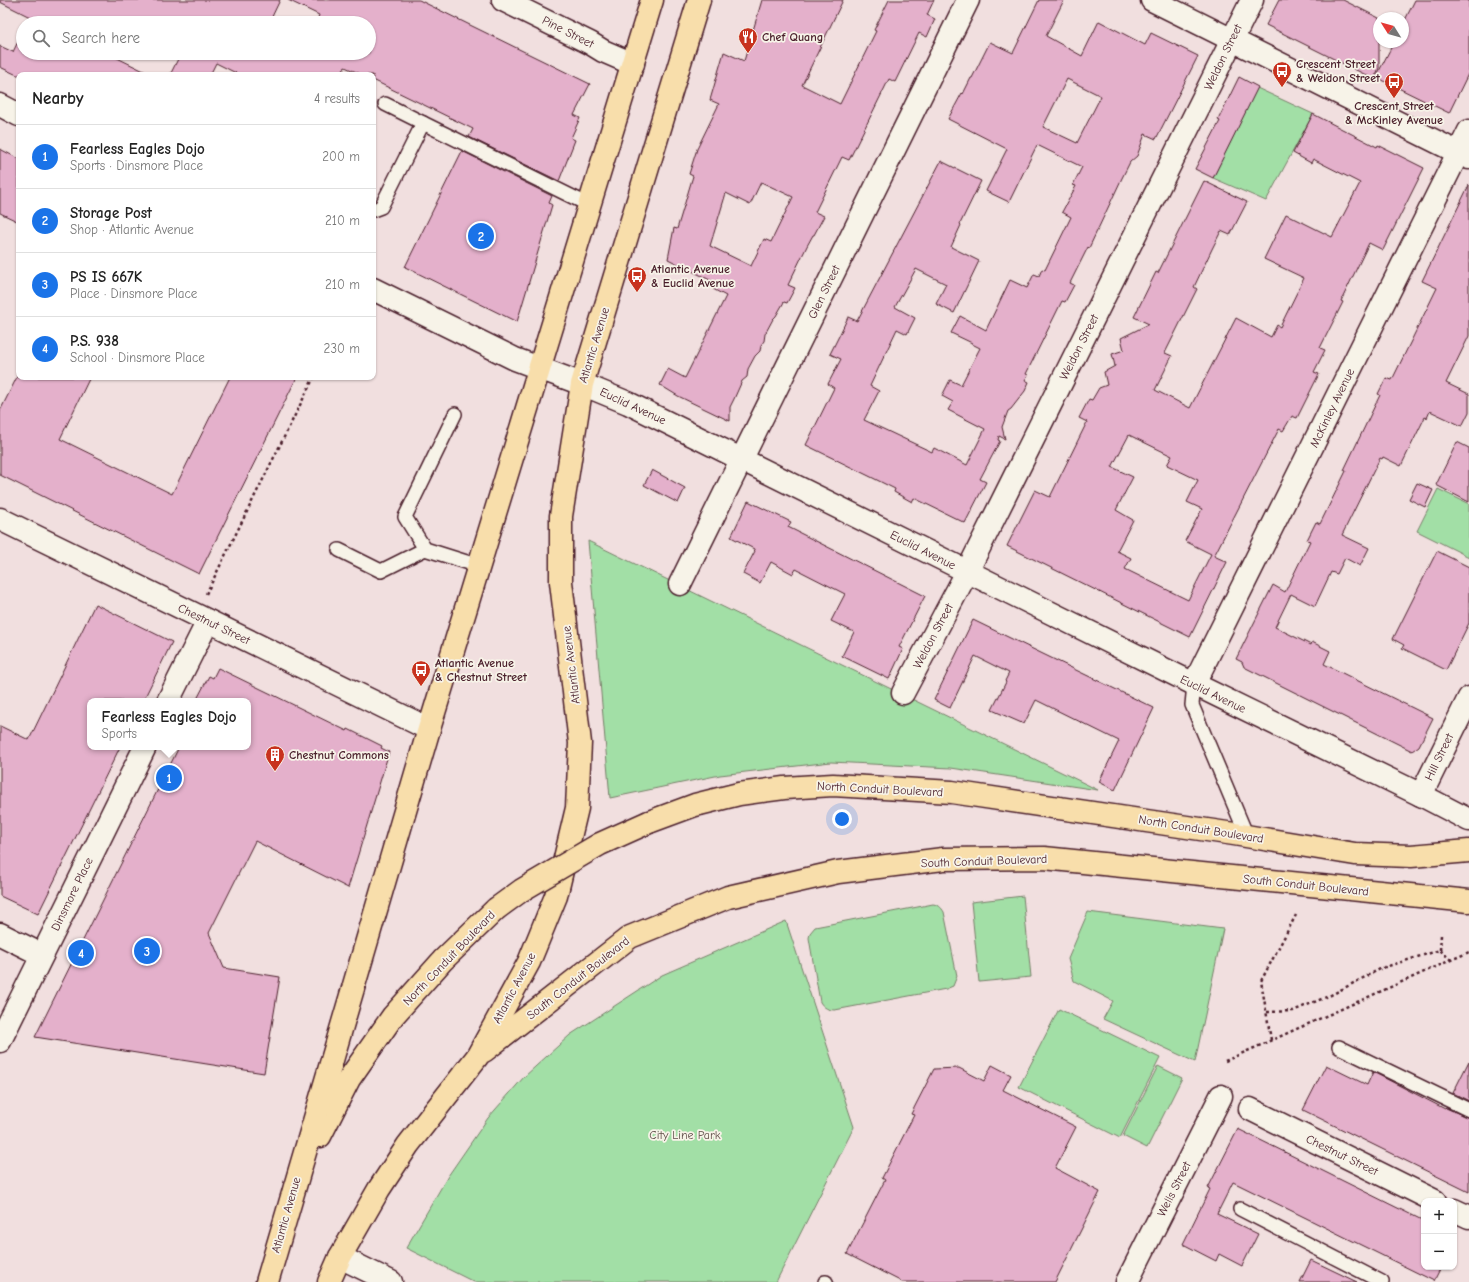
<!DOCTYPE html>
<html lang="en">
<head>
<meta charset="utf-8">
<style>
  :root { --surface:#fff; --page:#f6f6f6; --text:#222; --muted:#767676; --line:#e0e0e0; --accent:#1a73e8 }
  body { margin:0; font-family:"Comic Neue",sans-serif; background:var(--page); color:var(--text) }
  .controls { position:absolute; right:12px; bottom:12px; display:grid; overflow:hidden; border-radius:8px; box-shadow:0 1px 3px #0004 }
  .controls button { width:36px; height:36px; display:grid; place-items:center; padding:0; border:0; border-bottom:1px solid var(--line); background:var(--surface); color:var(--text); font:20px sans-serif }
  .compass { position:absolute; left:1373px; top:12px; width:36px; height:36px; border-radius:50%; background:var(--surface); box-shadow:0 1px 3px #0004; rotate:307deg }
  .you { position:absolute; left:842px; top:819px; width:14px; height:14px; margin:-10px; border:3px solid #fff; border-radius:50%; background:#1a73e8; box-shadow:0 0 0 6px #1a73e833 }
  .badge { display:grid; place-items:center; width:26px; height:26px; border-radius:50%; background:var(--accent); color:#fff; font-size:13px; font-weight:700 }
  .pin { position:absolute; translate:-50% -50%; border:2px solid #fff; box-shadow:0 1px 4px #0006 }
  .popup { position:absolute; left:87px; top:698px; width:164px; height:52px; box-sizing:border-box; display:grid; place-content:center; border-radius:8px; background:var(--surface); filter:drop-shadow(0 1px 3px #0005); font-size:13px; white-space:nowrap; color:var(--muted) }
  .popup b { font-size:15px; color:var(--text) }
  .popup::after { content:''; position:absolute; left:50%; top:100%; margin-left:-8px; border:8px solid transparent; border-top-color:var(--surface) }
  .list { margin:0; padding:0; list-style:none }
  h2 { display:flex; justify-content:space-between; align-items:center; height:52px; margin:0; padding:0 16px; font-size:17px }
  h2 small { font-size:13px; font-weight:400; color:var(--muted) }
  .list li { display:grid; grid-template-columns:26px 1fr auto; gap:12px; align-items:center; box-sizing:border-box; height:64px; padding:0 16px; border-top:1px solid var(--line) }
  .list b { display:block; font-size:15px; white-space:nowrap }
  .list p { margin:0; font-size:13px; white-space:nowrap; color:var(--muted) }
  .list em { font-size:13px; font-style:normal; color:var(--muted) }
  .icon { flex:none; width:22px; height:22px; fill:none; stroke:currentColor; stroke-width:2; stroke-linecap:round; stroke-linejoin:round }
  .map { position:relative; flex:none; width:1469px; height:1282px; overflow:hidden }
  .search { position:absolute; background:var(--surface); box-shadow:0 1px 3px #0004; left:16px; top:16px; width:360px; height:44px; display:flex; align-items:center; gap:10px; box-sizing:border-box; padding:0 14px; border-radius:22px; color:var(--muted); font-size:15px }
  .panel { position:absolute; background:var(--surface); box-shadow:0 1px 3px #0004; left:16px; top:72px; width:360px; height:308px; border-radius:8px }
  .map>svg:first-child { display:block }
  .green { fill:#a2dfa6; stroke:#767f68 }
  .building { fill:#e4b0cb; stroke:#4a1f2b; fill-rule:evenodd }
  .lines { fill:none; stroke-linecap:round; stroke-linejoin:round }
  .lane-casing { stroke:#4a1f2b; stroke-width:16 }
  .street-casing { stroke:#4a1f2b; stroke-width:25 }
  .primary-casing { stroke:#4a1f2b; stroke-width:25 }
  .path { stroke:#4a1f2b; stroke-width:2.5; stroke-dasharray:3 3; stroke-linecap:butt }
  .lane { stroke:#f7f3e8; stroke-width:13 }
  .street { stroke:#f7f3e8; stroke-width:22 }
  .primary { stroke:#f8deab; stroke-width:22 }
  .primary-bridge-casing { stroke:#4a1f2b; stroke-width:25; stroke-linecap:butt }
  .primary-bridge { stroke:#f8deab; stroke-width:22 }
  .labels { text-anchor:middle; stroke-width:3.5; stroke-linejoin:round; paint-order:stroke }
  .street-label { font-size:12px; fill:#4a1f2b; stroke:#f7f3e8 }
  .poi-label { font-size:12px; font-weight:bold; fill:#4a1f2b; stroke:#f7f3e8; text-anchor:start }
  .park-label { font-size:12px; fill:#604f4a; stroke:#f7f3e8 }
</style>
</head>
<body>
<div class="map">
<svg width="1469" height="1282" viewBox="0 0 1469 1282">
  <rect width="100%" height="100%" fill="#f1dfdf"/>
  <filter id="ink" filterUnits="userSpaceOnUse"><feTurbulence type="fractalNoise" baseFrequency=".025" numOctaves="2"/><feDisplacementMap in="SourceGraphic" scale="8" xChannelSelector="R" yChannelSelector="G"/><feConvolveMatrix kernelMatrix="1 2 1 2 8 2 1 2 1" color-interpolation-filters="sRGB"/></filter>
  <g filter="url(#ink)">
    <g class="green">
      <path d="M1257,88L1313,114L1266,201L1213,178Z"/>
      <path d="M1438,489L1469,504V557L1417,531Z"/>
      <path d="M588,541L1098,790L951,768L831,762L720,775L610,798Z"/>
      <path d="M1023,896L1031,977L979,982L971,902Z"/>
      <path d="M933,904C939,905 941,907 944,912L957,976L953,986L946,989L835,1010C828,1010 824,1008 820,1002L809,938L810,933L815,927Z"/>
      <path d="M1088,912L1223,929L1195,1062L1103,1019L1113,1001L1074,981L1068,959Z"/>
      <path d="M786,921L854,1127L776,1282H474L406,1248L448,1176L488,1118L524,1077L570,1035L662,975Z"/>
      <path d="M1059,1009L1160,1058L1120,1138L1019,1087Z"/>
      <path d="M1158,1066L1182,1078L1147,1148L1123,1136Z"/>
    </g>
    <g class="building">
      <path d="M0,0H280L269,23H27L30,17L0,2Z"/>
      <path d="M288,0H419L590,84L574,115L580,118L571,138L575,140L559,181L469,137L473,129L373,80V75H363L345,67L341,75H240L216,63L210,75H170L181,53H369V23H316L319,15Z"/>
      <path d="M762,0H843L802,85L840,104L876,31L874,30L889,0H934L927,15L935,19L927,37L919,33L895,82L889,79L849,160L842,157L815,212L824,216L814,235H813L807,246L788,285L795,288L787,303L784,302L776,316L773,319L765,334L764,341L761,345L760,351L755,356L748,369L747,377L742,381L734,399L730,407V421L678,396L660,385L668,369L685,378L726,296L713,289L716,283L668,259L674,228L677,229L693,176L689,174L697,149L719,104L710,100L724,52L744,61ZM761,182L793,197L771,242L764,239L751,266L710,246L726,193L750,205Z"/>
      <path d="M1039,0H1064L1046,36L1082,56L1099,21L1145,45L1151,33L1198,56L1156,139L1145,134L1137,156L1130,162L1122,178L1089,248L1088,247L1070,283L1074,285L1065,302L1062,301L1026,374L1028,375L1025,380L1029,382L1025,391L1011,409L1008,411L1002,427L1005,439L999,436L998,440L1000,441L980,479L986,482L965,523L914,498L912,502L894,492L895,489L873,478L806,445L834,388L828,384L841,359L830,354L839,336L848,317L857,321L941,161L981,181L960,224L961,225L951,247L979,261L954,313L936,304L946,284L916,269L895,307L915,318L907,334L897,329L870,386L879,391L864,420L932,452L934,448L967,465L985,429L948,410L953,402L942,396L950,380L961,385L980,348L972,344V343L951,333L960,316L986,330L1010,280L1027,288L1034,274L1039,276L1042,269L1045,270L1071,217L1062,212L1076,186L1073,185L1082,167L1037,145L1009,202L986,191L1007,149L948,119L962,93L963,94L971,78H972L990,42L1013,53ZM1067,79L1101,96L1077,143L1043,127Z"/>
      <path d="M1279,0H1343L1379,18V68L1374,79L1266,25Z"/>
      <path d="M1415,0H1469V72L1449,113L1376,77L1394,42H1403V24Z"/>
      <path d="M23,31V53H107L152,75H17L0,67V46L13,52Z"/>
      <path d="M1239,77L1258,87L1213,178L1195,169L1220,121L1218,120Z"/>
      <path d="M1313,114L1377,147L1378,145L1424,168L1383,250L1369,243L1341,301L1343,302L1320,348L1325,350L1314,372L1319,374L1297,418L1292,416L1283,431L1279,429L1214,556L1227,562L1190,637L1007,546L1035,490L1050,497L1087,422L1079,418L1089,399L1092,400L1099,388L1107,385L1104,372L1115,366L1112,354L1124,350L1121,338L1149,324L1134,317L1156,272L1158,273L1204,181L1247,202L1230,235L1221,231L1212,249L1194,287L1197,289L1165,353L1172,356L1155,390L1190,408L1236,318L1271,337L1277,325L1280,327L1304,278L1264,259L1286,214L1332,237L1360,183L1313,159L1311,163L1293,153ZM1129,435L1172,456L1167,465L1198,480L1187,502L1202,509L1185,541L1211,554L1188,600L1125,569L1131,558L1117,551L1133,520L1116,510L1133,477L1112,467Z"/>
      <path d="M0,149L19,159V222L0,213Z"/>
      <path d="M462,151L552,196L549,203L552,205L517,322L405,267Z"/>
      <path d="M1469,185V336L1446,383L1469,394V412L1462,426L1430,411L1427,418L1425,417L1401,466L1383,457L1382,459L1380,458L1342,535L1369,548L1360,566L1345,558L1337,574L1331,572L1315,606L1291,594L1275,627L1311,645L1312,642L1330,651L1324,664L1433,718L1419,746L1412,751L1244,667L1242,662L1236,659L1273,585L1285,592L1310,541L1307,540L1316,522L1320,524L1346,471L1344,470L1380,395L1378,394L1386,378L1392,380L1414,335L1437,288L1422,281Z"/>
      <path d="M17,377H90L60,439L172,494L230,377H297L199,574L0,475V411Z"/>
      <path d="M1457,442L1469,448V502L1436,485Z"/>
      <path d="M652,470L685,488L678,503L644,485Z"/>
      <path d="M1417,483L1433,490L1425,507L1409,499Z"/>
      <path d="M748,501L791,522L788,527L925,596L899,647L903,649L889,679L842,656L854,632L831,621L845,594L796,569L793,574L771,562L760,583L743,574L755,551L754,550V549L731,537Z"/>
      <path d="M1437,551L1469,567V623L1446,670L1402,648L1404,645L1393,639Z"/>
      <path d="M95,604L172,642L143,701H90V747H120L38,914L0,896V726L29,740Z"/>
      <path d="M973,620L1154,708L1115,790L1099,782L1119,741L1036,700L1024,724L992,710L1006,682L1005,681L1009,673L975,656L950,708L934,700Z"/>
      <path d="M218,668L347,731L348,729L382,746L381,748L389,752L348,888L255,841L209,933L224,968L280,977L264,1073L35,1037L179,747H248V701H196L209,676L213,678Z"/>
      <path d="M1469,1061V1101L1453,1093Z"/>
      <path d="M992,1065L1011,1075L1003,1090L1076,1127L1055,1168L1100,1192L1055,1282H902L847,1254L885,1180L882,1178L914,1115L911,1114L934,1069L959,1068L984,1081Z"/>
      <path d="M1326,1065L1367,1085L1373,1072L1445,1109L1446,1108L1469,1118V1192L1303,1110Z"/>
      <path d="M1238,1129L1424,1221V1267H1441L1434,1281L1233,1182L1217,1214L1258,1234L1242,1266L1219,1254L1216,1261L1183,1244L1210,1189L1208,1188Z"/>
      <path d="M1311,1260L1357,1282H1300Z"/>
    </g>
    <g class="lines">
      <g class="lane-casing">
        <g id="lane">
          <path d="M385,104L423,123"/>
          <path d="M373,210L381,207L423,123L589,205"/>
          <path d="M455,414L405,517L425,549L479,566"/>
          <path d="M339,550L381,571L425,549"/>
          <path d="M1194,684L1192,705L1247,836"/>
          <path d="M1339,1047L1469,1110"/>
          <path d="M1240,1209L1382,1282"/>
          <path d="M825,1282H826"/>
        </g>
      </g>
      <g class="street-casing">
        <g id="street">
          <path d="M503,0L590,43L603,51L633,64"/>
          <path d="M1152,0L1469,158"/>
          <path d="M0,105L19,115"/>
          <path d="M373,289L515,359L582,384L628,403L1194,684L1421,795L1469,820"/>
          <path d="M0,519L429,729"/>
          <path d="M680,584L968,0"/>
          <path d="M1194,684L1469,131"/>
          <path d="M903,693L967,572L1252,0"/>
          <path d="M168,701L208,621"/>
          <path d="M1421,795L1469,698"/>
          <path d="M0,934L42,955"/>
          <path d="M0,1041L145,747"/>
          <path d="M1250,1109L1435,1201"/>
          <path d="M1454,1210L1469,1217"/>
          <path d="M340,1257L391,1282"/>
          <path d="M1127,1282L1221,1096"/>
        </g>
      </g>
      <g class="primary-casing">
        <g id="primary">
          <path d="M649,822L695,805L739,794L784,788L833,785L952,792L1234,834L1355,854L1411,856L1469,851"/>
          <path d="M484,1051L630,937L728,897L838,872L943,859L1044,858L1469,901"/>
          <path d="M320,1136L349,1079L393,1016L443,960L496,909"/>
          <path d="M267,1282L429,729L652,0"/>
          <path d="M329,1282L340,1257L379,1189L408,1145L477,1057L529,962L556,896L577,808L580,743L561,582V516L582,384L699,0"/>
        </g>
      </g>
      <g class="path">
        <path d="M206,594L314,377"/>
        <path d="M1440,950L1441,935"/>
        <path d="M1267,1012L1293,1011L1331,995L1382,968L1440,950L1451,960"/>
        <path d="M1271,1040L1261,981L1296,915"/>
        <path d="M1225,1061L1469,952"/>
      </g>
      <use href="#lane" class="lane"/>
      <use href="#street" class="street"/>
      <use href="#primary" class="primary"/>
      <g class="primary-bridge-casing">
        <path id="primary-bridge" d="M496,909L522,890L600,844L649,822"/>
      </g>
      <use href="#primary-bridge" class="primary-bridge"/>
    </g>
  </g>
  <defs>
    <g id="restaurant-pin" transform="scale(1)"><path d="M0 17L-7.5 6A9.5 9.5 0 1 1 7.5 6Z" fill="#c8321e" stroke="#f7f3e8"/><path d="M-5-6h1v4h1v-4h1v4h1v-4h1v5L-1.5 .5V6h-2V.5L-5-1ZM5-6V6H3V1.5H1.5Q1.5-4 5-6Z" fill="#fff"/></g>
    <g id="bus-pin" transform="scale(1)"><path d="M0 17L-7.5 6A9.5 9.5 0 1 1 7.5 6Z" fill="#c8321e" stroke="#f7f3e8"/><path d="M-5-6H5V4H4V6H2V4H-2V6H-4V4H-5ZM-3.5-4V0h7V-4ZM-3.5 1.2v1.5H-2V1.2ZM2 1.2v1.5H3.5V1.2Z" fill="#fff"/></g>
    <g id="building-pin" transform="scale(1)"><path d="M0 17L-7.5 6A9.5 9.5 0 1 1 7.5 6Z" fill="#c8321e" stroke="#f7f3e8"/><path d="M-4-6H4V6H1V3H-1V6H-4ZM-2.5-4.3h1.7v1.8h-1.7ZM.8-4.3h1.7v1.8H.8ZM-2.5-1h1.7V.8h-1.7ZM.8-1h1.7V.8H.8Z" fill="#fff"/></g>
  </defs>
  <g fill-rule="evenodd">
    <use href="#restaurant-pin" x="748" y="37"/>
    <use href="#bus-pin" x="1282" y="71"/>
    <use href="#bus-pin" x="1394" y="82"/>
    <use href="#bus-pin" x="637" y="276"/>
    <use href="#bus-pin" x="421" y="670"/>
    <use href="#building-pin" x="275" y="755"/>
  </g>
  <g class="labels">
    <g class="street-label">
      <text transform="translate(568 32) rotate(27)" y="4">Pine Street</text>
      <text transform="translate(1223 57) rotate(-64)" y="4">Weldon Street</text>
      <text transform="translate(824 292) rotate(-64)" y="4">Glen Street</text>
      <text transform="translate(594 345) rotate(-73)" y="4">Atlantic Avenue</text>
      <text transform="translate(1079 347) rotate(-63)" y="4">Weldon Street</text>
      <text transform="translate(633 406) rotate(25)" y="4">Euclid Avenue</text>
      <text transform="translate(1332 408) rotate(-64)" y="4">McKinley Avenue</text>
      <text transform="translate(923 550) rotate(27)" y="4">Euclid Avenue</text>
      <text transform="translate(214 624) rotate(26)" y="4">Chestnut Street</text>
      <text transform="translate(933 636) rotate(-62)" y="4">Weldon Street</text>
      <text transform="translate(571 665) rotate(-97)" y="4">Atlantic Avenue</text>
      <text transform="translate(1213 694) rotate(26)" y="4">Euclid Avenue</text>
      <text transform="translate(1439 757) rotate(-64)" y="4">Hill Street</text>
      <text transform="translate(880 789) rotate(3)" y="4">North Conduit Boulevard</text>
      <text transform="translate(1201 829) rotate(9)" y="4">North Conduit Boulevard</text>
      <text transform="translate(984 861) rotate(-2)" y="4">South Conduit Boulevard</text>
      <text transform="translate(1306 885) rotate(6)" y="4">South Conduit Boulevard</text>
      <text transform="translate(72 894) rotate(-64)" y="4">Dinsmore Place</text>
      <text transform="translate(449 958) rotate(-46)" y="4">North Conduit Boulevard</text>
      <text transform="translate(578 978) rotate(-38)" y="4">South Conduit Boulevard</text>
      <text transform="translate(514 988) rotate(-62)" y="4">Atlantic Avenue</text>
      <text transform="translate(1342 1155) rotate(26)" y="4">Chestnut Street</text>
      <text transform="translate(1174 1189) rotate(-63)" y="4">Wells Street</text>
      <text transform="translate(286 1215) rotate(-74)" y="4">Atlantic Avenue</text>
    </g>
    <g class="poi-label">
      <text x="762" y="41">Chef Quang</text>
      <text x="1296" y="68">Crescent Street<tspan x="1296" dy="14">&amp; Weldon Street</tspan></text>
      <text x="1394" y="110" text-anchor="middle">Crescent Street<tspan x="1394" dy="14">&amp; McKinley Avenue</tspan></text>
      <text x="651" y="273">Atlantic Avenue<tspan x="651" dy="14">&amp; Euclid Avenue</tspan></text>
      <text x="435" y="667">Atlantic Avenue<tspan x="435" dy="14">&amp; Chestnut Street</tspan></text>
      <text x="289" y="759">Chestnut Commons</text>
    </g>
    <g class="park-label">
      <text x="685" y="1139">City Line Park</text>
    </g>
  </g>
</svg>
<div class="controls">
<button>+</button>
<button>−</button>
</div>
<svg class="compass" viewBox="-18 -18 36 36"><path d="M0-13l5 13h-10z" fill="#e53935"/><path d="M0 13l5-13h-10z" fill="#767676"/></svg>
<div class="you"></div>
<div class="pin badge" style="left:169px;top:778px">1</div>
<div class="popup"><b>Fearless Eagles Dojo</b>Sports</div>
<div class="pin badge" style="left:481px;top:236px">2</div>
<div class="pin badge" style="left:147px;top:951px">3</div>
<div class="pin badge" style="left:81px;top:953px">4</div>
<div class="search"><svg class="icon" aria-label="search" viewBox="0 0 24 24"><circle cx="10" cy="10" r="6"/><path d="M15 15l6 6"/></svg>Search here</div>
<section class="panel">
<h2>Nearby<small>4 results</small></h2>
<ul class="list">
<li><span class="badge">1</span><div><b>Fearless Eagles Dojo</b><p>Sports · Dinsmore Place</p></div><em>200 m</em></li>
<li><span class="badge">2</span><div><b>Storage Post</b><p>Shop · Atlantic Avenue</p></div><em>210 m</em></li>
<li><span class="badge">3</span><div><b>PS IS 667K</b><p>Place · Dinsmore Place</p></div><em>210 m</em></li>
<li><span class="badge">4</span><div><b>P.S. 938</b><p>School · Dinsmore Place</p></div><em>230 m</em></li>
</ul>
</section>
</div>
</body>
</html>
